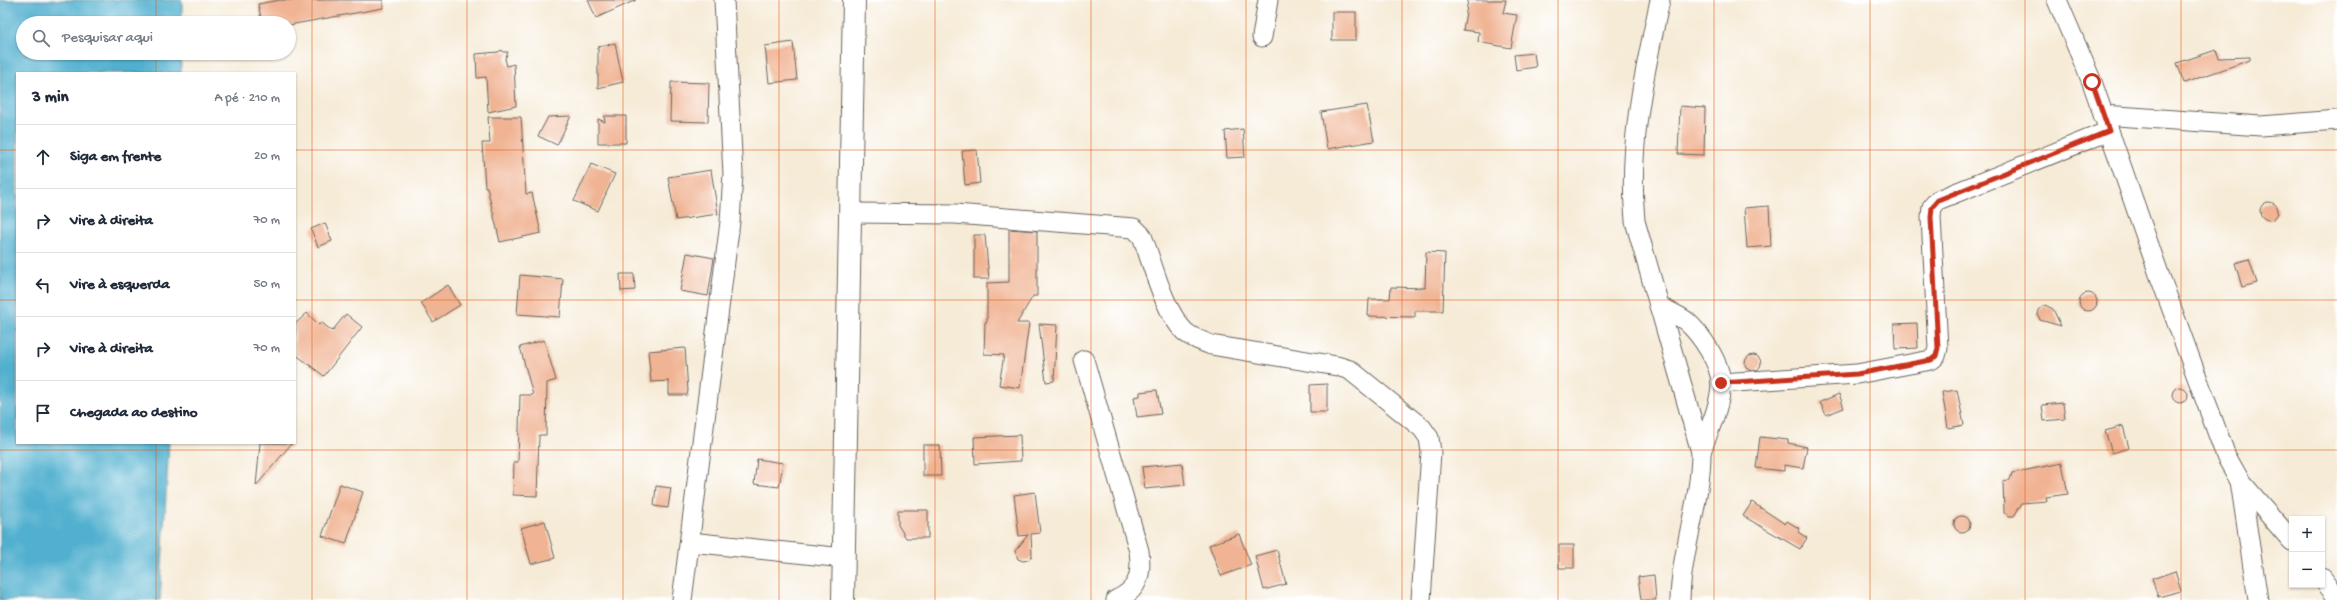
<!DOCTYPE html>
<html lang="pt">
<head>
<meta charset="utf-8">
<style>
  :root { --surface:#fff; --page:#f6f6f7; --text:#1f2937; --muted:#747a83; --line:#e0e1e3 }
  body { margin:0; font-family:"Gochi Hand",sans-serif; background:var(--page); color:var(--text) }
  .controls { position:absolute; right:12px; bottom:12px; display:grid; overflow:hidden; border-radius:0px; box-shadow:0 1px 3px #0004 }
  .controls button { width:36px; height:36px; display:grid; place-items:center; padding:0; border:0; border-bottom:1px solid var(--line); background:var(--surface); color:var(--text); font:20px sans-serif }
  .stop { position:absolute; width:12px; height:12px; margin:-9px; border:3px solid #c8321e; border-radius:50%; background:#fff }
  .stop.end { background:#c8321e; border-color:#fff; box-shadow:0 1px 4px #0008 }
  .list { margin:0; padding:0; list-style:none }
  h2 { display:flex; justify-content:space-between; align-items:center; height:52px; margin:0; padding:0 16px; font-size:17px }
  h2 small { font-size:13px; font-weight:400; color:var(--muted) }
  .list li { display:grid; grid-template-columns:26px 1fr auto; gap:12px; align-items:center; box-sizing:border-box; height:64px; padding:0 16px; border-top:1px solid var(--line) }
  .list b { display:block; font-size:15px; white-space:nowrap }
  .list em { font-size:13px; font-style:normal; color:var(--muted) }
  .icon { flex:none; width:22px; height:22px; fill:none; stroke:currentColor; stroke-width:2; stroke-linecap:round; stroke-linejoin:round }
  .map { position:relative; flex:none; width:2337px; height:600px; overflow:hidden }
  .search { position:absolute; background:var(--surface); box-shadow:0 1px 3px #0004; left:16px; top:16px; width:280px; height:44px; display:flex; align-items:center; gap:10px; box-sizing:border-box; padding:0 14px; border-radius:22px; color:var(--muted); font-size:15px }
  .panel { position:absolute; background:var(--surface); box-shadow:0 1px 3px #0004; left:16px; top:72px; width:280px; height:372px; border-radius:0px }
  .map>svg:first-child { display:block }
  .water { fill:#51b0cf; stroke:#366676 }
  .building { fill:#f0b393 }
  .lines { fill:none; stroke-linecap:round; stroke-linejoin:round }
  .minor-casing { stroke:#68645d; stroke-width:21 }
  .major-casing { stroke:#68645d; stroke-width:24 }
  .minor { stroke:#fff; stroke-width:19 }
  .major { stroke:#fff; stroke-width:22 }
  .route { stroke:#c8321e; stroke-width:5 }
  .grid { fill:none; stroke:#e8590c; stroke-width:1; stroke-opacity:0.55 }
</style>
</head>
<body>
<div class="map">
<svg width="2337" height="600" viewBox="0 0 2337 600">
  <rect width="100%" height="100%" fill="#fff"/>
  <filter id="ink" filterUnits="userSpaceOnUse"><feTurbulence type="fractalNoise" baseFrequency=".025" numOctaves="2"/><feDisplacementMap in="SourceGraphic" scale="8" xChannelSelector="R" yChannelSelector="G"/><feConvolveMatrix kernelMatrix="1 2 1 2 8 2 1 2 1" color-interpolation-filters="sRGB"/></filter>
  <filter id="wash" filterUnits="userSpaceOnUse"><feTurbulence type="fractalNoise" baseFrequency=".012" numOctaves="4" result="noise"/><feDisplacementMap in="SourceGraphic" scale="16" xChannelSelector="R" yChannelSelector="G"/><feGaussianBlur stdDeviation="0.9" result="paint"/><feColorMatrix in="noise" values="0 0 0 0 0 0 0 0 0 0 0 0 0 0 0 0 0 1.4 0 .05"/><feComposite in="paint" operator="in"/></filter>
  <g filter="url(#wash)">
    <rect width="100%" height="100%" fill="#f6ebd7"/>
    <path class="water" d="M0,0H182V23H23V53H181V73H17V443H169L160,600H0Z"/>
    <g id="blocks">
      <g class="building">
        <path d="M280,0H383V8L289,25V23H262L258,4Z"/>
        <path d="M588,0H636L596,18Z"/>
        <path d="M1468,0H1506L1503,13L1517,15L1511,48L1478,42L1479,32L1463,30Z"/>
        <rect x="1332" y="12" width="24" height="28"/>
        <path d="M793,42L797,80L769,83L765,46Z"/>
        <path d="M615,43L623,82L598,88V47Z"/>
        <path d="M502,50L503,52H508L505,59L507,66L514,64L516,106L488,112L486,77L477,78L476,54L498,52Z"/>
        <path d="M2216,50L2219,58L2250,57V60L2184,83L2177,63Z"/>
        <path d="M1534,53L1536,67L1516,70L1514,55Z"/>
        <path d="M671,82L709,83L708,122L670,121Z"/>
        <path d="M1367,105L1374,141L1327,149L1321,112Z"/>
        <path d="M1680,106L1705,108L1704,155L1678,154Z"/>
        <path d="M571,116L557,145L538,136L548,117Z"/>
        <path d="M604,116H626V143H598V119L605,122Z"/>
        <path d="M488,117H521L526,194L532,193L541,233L500,242L487,187H485L482,143H490Z"/>
        <path d="M1243,129L1245,157L1227,158L1225,131Z"/>
        <path d="M977,150L980,183L965,185L962,151Z"/>
        <path d="M591,164L615,174L598,211L574,201Z"/>
        <path d="M711,170L718,214L676,220L668,177Z"/>
        <circle cx="2269" cy="211" r="9"/>
        <path d="M1769,206L1771,246L1747,248L1744,208Z"/>
        <path d="M325,223L332,241L318,247L311,229Z"/>
        <path d="M1009,229L1037,231V296H1033L1017,323H1029L1020,388L999,385L1004,355L984,354L985,322H987V283L1009,282Z"/>
        <path d="M974,235H985L989,279H974Z"/>
        <path d="M1426,252L1445,253L1443,311H1415V317L1368,316L1369,299H1390L1391,287L1425,288Z"/>
        <path d="M687,253L714,258L708,296L680,291Z"/>
        <path d="M2249,259L2257,283L2242,287L2235,263Z"/>
        <path d="M620,274H634L635,290L621,291Z"/>
        <path d="M520,275L563,279L560,317L517,314Z"/>
        <path d="M448,285L460,305L433,322L421,303Z"/>
        <circle cx="2088" cy="302" r="9"/>
        <path d="M2045,305L2053,309L2061,326L2040,320L2038,315L2039,310Z"/>
        <path d="M307,313L319,325L321,322L332,331L346,314L362,327L324,376L295,354V324Z"/>
        <path d="M1917,323L1918,348L1895,349L1894,324Z"/>
        <path d="M1039,324L1057,325L1054,381L1046,382Z"/>
        <path d="M544,340L556,380L547,383L546,435H539L537,496L513,495L514,462H518L520,395H533L520,347Z"/>
        <path d="M685,348L688,391L687,395H669V381L651,382L648,351Z"/>
        <circle cx="1753" cy="363" r="8"/>
        <path d="M1327,384V412H1310V385Z"/>
        <circle cx="2180" cy="395" r="8"/>
        <path d="M1157,390L1161,414L1137,417L1134,397L1140,396V392Z"/>
        <path d="M1957,390L1964,425L1948,428L1942,392Z"/>
        <path d="M1839,394L1844,408L1826,415L1820,402Z"/>
        <path d="M2063,403L2065,419L2044,421L2042,405Z"/>
        <path d="M2123,426L2129,448L2112,453L2105,431Z"/>
        <path d="M1020,435L1021,461L975,464L974,437Z"/>
        <path d="M1760,437L1788,440V443L1807,447L1803,468L1784,465V471L1756,468Z"/>
        <path d="M260,443H292L256,486Z"/>
        <path d="M923,445H940L941,476H923Z"/>
        <path d="M757,459L783,463L779,487L754,484Z"/>
        <path d="M1182,463L1185,485L1145,489L1142,467Z"/>
        <path d="M2062,463L2068,494L2046,497L2047,501L2022,503L2014,516H2008L2004,512L2003,481L2010,480L2012,473Z"/>
        <path d="M340,484L363,492L346,544L322,536Z"/>
        <path d="M656,486L671,488L668,508L654,506Z"/>
        <path d="M1035,492L1040,533L1031,534L1032,556L1029,560L1023,561L1018,559L1015,551L1028,535L1019,536L1014,495Z"/>
        <path d="M1752,502L1785,524L1787,521L1800,529L1798,532L1807,538L1800,549L1743,516Z"/>
        <path d="M898,510H928V538H906L898,525Z"/>
        <circle cx="1962" cy="524" r="8"/>
        <path d="M545,521L555,558L531,564L521,528Z"/>
        <path d="M1239,534L1251,565L1221,576L1209,545Z"/>
        <rect x="1559" y="545" width="15" height="23"/>
        <path d="M1277,550L1286,584L1264,590L1255,556Z"/>
        <path d="M2175,571L2181,591L2158,597L2152,579Z"/>
        <path d="M1654,575L1656,600H1641L1638,577Z"/>
      </g>
    </g>
  </g>
  <g filter="url(#ink)">
    <use href="#blocks" fill-opacity="0" stroke="#68645d" stroke-width="1"/>
    <g class="lines">
      <g class="minor-casing">
        <g id="minor">
          <path d="M1660,0C1644,75 1628,144 1635,221L1701,452C1701,502 1681,550 1680,600"/>
          <path d="M2057,0L2092,82L2159,274L2226,456L2240,481L2292,541"/>
          <path d="M1262,37L1268,0"/>
          <path d="M2103,115L2261,126L2337,120"/>
          <path d="M851,213L955,214L1134,228L1142,236C1153,264 1163,309 1184,331C1191,338 1202,341 1211,345L1337,366L1350,370L1422,428L1429,438L1431,452L1421,600"/>
          <path d="M1659,306C1667,311 1678,315 1686,321C1701,334 1721,364 1721,384C1720,408 1708,431 1701,452"/>
          <path d="M1084,360L1139,551C1142,574 1139,590 1116,600"/>
          <path d="M1721,383L1857,374L1931,360L1936,356L1938,348L1931,217L1932,207L1938,200L2109,131"/>
          <path d="M2240,481L2258,600"/>
          <path d="M690,542L844,558"/>
          <path d="M2322,578L2337,597"/>
          <path d="M682,600L730,222L733,174L724,0"/>
        </g>
      </g>
      <g class="major-casing">
        <path id="major" d="M843,600L854,0"/>
      </g>
      <use href="#minor" class="minor"/>
      <use href="#major" class="major"/>
    </g>
  </g>
  <g class="lines" filter="url(#ink)">
    <path class="route" d="M1721,383L1857,374L1931,360L1936,356L1938,348L1931,217L1932,207L1938,200L2109,131L2092,82"/>
  </g>
  <path class="grid" d="M156,0V23M312,0V600M467,0V600M623,0V600M779,0V600M935,0V600M1091,0V600M1246,0V600M1402,0V600M1558,0V600M1714,0V600M1870,0V600M2025,0V600M2181,0V600M156,53V73M0,150H17M295,150H2337M0,300H17M295,300H2337M156,443V600M0,450H2337"/>
</svg>
<div class="controls">
<button>+</button>
<button>−</button>
</div>
<div class="stop" style="left:2092px;top:82px"></div>
<div class="stop end" style="left:1721px;top:383px"></div>
<div class="search"><svg class="icon" aria-label="search" viewBox="0 0 24 24"><circle cx="10" cy="10" r="6"/><path d="M15 15l6 6"/></svg>Pesquisar aqui</div>
<section class="panel">
<h2>3 min<small>A pé · 210 m</small></h2>
<ul class="list">
<li><svg class="icon" aria-label="ahead" viewBox="0 0 24 24"><path d="M12 20V5M6 11l6-6 6 6"/></svg><div><b>Siga em frente</b></div><em>20 m</em></li>
<li><svg class="icon" aria-label="right" viewBox="0 0 24 24"><path d="M7 20v-9h11M14 6l5 5-5 5"/></svg><div><b>Vire à direita</b></div><em>70 m</em></li>
<li><svg class="icon" aria-label="left" viewBox="0 0 24 24"><path d="M17 20v-9H6M10 6l-5 5 5 5"/></svg><div><b>Vire à esquerda</b></div><em>50 m</em></li>
<li><svg class="icon" aria-label="right" viewBox="0 0 24 24"><path d="M7 20v-9h11M14 6l5 5-5 5"/></svg><div><b>Vire à direita</b></div><em>70 m</em></li>
<li><svg class="icon" aria-label="arrive" viewBox="0 0 24 24"><path d="M6 21V4h12l-3 4 3 4H6"/></svg><div><b>Chegada ao destino</b></div></li>
</ul>
</section>
</div>
</body>
</html>
